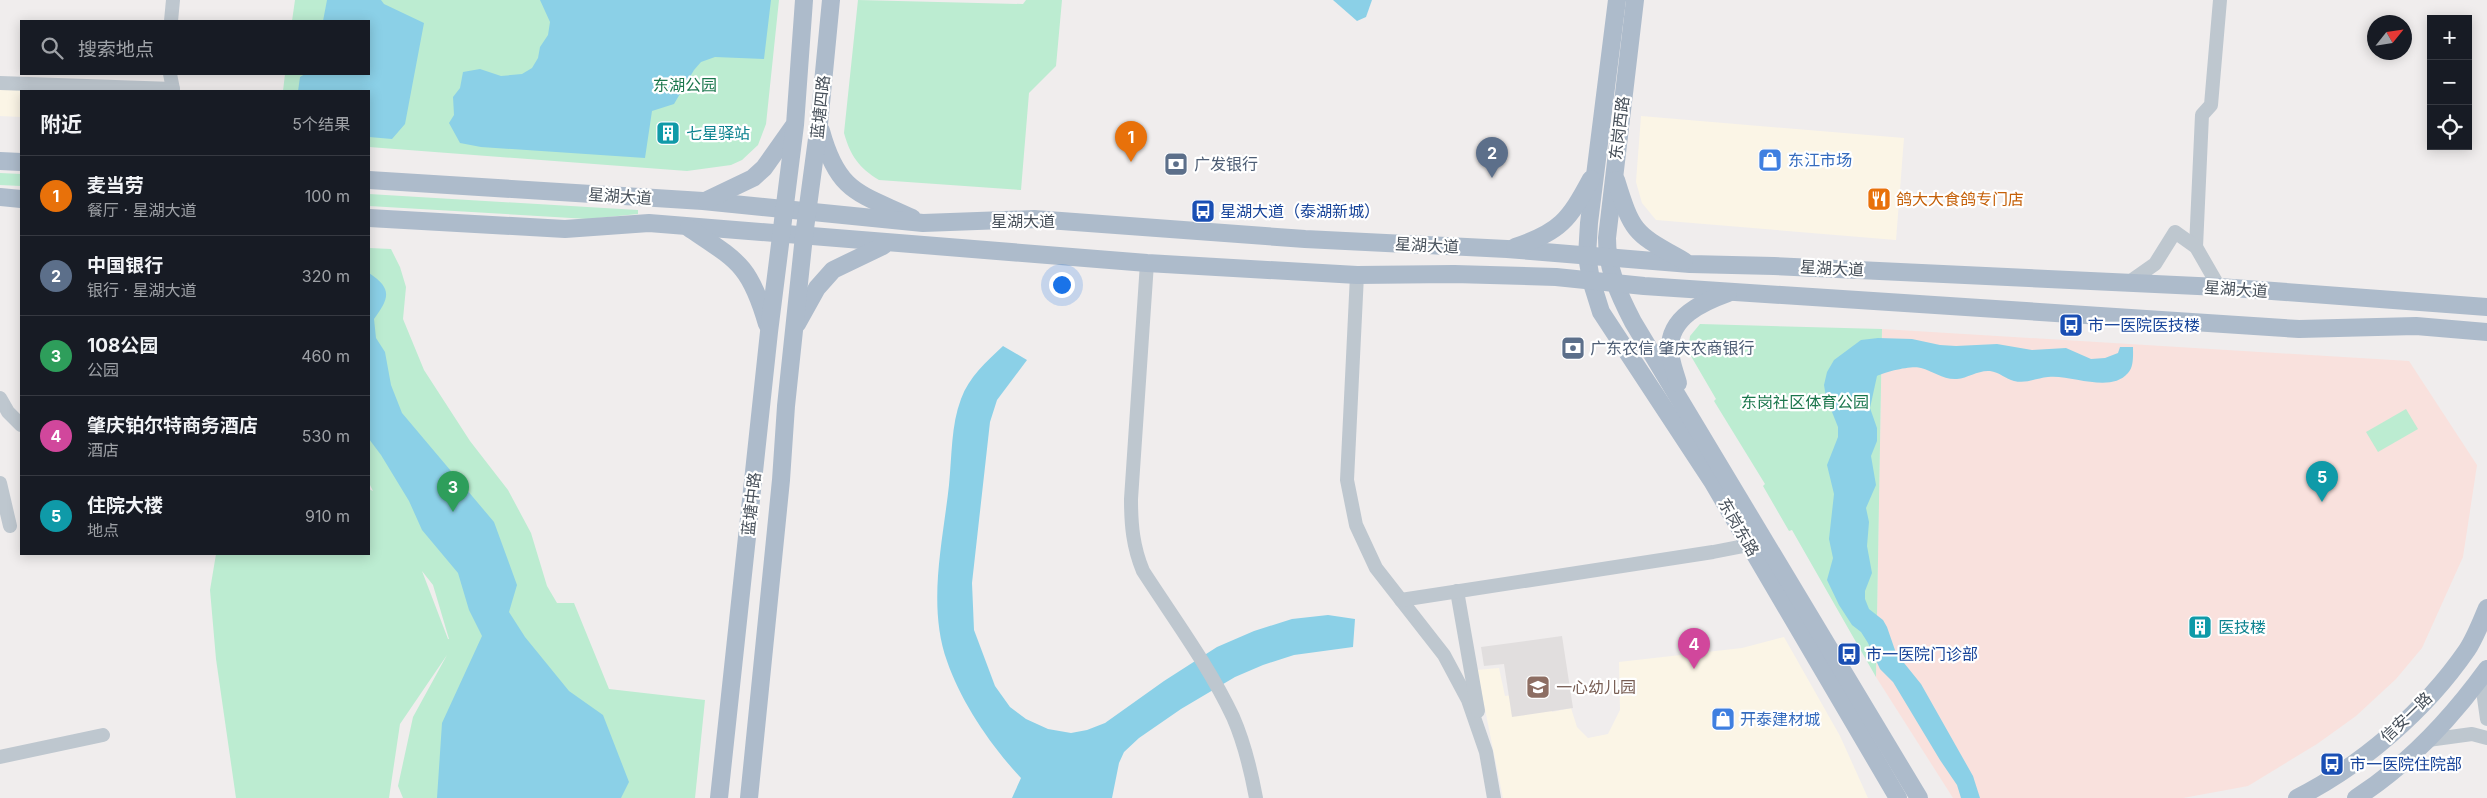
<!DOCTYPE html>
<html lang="zh">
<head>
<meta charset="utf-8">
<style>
  :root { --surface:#171b24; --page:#242831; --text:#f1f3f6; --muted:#9ea1a6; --line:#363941; --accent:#d93025 }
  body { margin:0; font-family:Inter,"Noto Sans SC",sans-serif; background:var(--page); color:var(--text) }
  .controls { position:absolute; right:15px; top:15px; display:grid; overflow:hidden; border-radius:0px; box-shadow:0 2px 12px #0003 }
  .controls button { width:45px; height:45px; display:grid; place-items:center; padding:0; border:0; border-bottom:1px solid var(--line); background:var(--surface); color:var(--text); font:25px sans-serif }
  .compass { position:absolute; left:2367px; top:15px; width:45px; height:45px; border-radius:50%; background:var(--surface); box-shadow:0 2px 12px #0003; rotate:60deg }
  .you { position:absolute; left:1061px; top:284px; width:18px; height:18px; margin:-12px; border:4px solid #fff; border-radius:50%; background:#1a73e8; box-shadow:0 0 0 8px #1a73e833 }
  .badge { display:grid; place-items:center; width:32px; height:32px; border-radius:50%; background:var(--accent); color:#fff; font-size:16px; font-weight:700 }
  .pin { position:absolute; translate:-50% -41px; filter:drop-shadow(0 1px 2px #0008) }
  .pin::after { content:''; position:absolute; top:26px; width:18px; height:15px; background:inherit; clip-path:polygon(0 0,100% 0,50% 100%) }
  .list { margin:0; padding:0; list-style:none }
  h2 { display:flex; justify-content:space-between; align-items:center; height:65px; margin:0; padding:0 20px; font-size:21px }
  h2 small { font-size:16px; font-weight:400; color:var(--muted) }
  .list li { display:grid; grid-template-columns:32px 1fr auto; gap:15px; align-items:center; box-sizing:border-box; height:80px; padding:0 20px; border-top:1px solid var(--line) }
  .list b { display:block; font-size:19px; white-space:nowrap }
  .list p { margin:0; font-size:16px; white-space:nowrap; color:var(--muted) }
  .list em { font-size:16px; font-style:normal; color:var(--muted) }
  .icon { flex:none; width:28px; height:28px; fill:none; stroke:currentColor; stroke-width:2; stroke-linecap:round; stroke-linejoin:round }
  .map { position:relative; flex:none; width:2487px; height:798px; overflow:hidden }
  .search { position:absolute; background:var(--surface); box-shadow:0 2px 12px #0003; left:20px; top:20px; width:350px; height:55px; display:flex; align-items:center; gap:12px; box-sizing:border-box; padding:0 18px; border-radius:0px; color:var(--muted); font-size:19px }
  .panel { position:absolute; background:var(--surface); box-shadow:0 2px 12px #0003; left:20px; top:90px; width:350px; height:465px; border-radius:0px }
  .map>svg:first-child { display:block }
  .commercial { fill:#fbf5e6 }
  .education { fill:#e1dede }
  .medical { fill:#f9e1dd }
  .green { fill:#bcecd1; fill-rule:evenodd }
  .water { fill:#8bd0e7 }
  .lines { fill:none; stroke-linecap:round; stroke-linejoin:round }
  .minor { stroke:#bec7cf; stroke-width:14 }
  .major { stroke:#adbbcb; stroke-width:18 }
  .labels { text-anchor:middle; stroke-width:4.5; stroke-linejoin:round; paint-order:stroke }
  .park-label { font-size:16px; fill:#1b774d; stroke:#fff }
  .street-label { font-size:16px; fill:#464f59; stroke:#fff }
  .culture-label { font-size:16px; fill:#0d838f; stroke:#fff; text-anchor:start }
  .shop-label { font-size:16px; fill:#366cbe; stroke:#fff; text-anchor:start }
  .service-label { font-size:16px; fill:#4e5e75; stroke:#fff; text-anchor:start }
  .food-label { font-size:16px; fill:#c56008; stroke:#fff; text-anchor:start }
  .transit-label { font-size:16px; fill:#164399; stroke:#fff; text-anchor:start }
  .education-label { font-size:16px; fill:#785e54; stroke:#fff; text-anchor:start }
</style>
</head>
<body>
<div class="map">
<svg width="2487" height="798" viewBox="0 0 2487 798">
  <rect width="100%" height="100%" fill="#f0eded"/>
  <g class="commercial">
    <path d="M0,78L166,91H21V117L0,116Z"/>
    <path d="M1641,116L1904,138L1896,240L1656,220L1642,203L1636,182Z"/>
    <path d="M1784,637L1840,736L1868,798H1503L1477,670L1499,668L1505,696L1550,690L1552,712L1571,708L1577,727L1588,738L1608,734L1620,710L1619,662L1742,648Z"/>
  </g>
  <path class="education" d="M1562,636L1573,708L1512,717L1504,664L1484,666L1481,647Z"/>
  <path class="medical" d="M1882,329L2409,361L2477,465L2463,557L2422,648L2396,679L2356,716L2317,744L2248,786L2183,798H1953L1876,677Z"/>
  <g class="green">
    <path d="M295,0H779L766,124L758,145L742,160L731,165L687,171L369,147V91H283L285,74H369V21H292Z"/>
    <path d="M858,0L1023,4L1026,0H1062L1056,66L1029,93L1021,190L879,180C859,168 850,155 844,133Z"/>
    <path d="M0,173L21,174V186L0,185Z"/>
    <path d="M369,194L638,210V214L588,219L369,206Z"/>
    <path d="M369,248L391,249L400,267L406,287L403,319L424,370L470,441L508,490L531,533L547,586L557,603H574L609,689L705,700L695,798H403L398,786L413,717L447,655L400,724L389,798H236L216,659L210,590L216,554H369V489L373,491L369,483ZM422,571L433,585L449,639H448Z"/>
    <path d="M1700,324L1882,329L1876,677L1792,530L1789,531L1763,486L1765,484L1714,401L1716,399L1688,351L1690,336Z"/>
    <path d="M2406,409L2418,429L2378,452L2366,432Z"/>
  </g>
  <g class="water">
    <path d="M327,0H381L384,4L424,23L405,124L392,139L369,137V91H298L300,77L305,74H369V21H323Z"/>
    <path d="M540,0H771L764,59L715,57L701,62L694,70L674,104L652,111L645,158L481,147L460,143L449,123L454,115L453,97L460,88L463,72L480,69L501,76L522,74L532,68L538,58L540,47L548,35L550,22Z"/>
    <path d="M1333,0H1372L1366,17L1357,21Z"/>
    <path d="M369,273C393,289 389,298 374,319L376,338L385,352L391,385L402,413L494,522L517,585L509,612L525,637L569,691L603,715L629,782L621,798H437L442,723L482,636L469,610L458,573L422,530L409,501L381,455L369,439Z"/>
    <path d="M1878,338L1912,339L1940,345L1956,346L1997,344L2032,350L2066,348L2091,359L2105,358L2118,353L2120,347H2133C2133,355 2134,367 2128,373C2110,394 2071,374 2048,377C2036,378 2027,384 2014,381C2006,379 1999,372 1990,371C1978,370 1968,378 1957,379C1943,380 1933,371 1921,368C1912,365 1885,372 1877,376L1870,408L1877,428V441L1871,456L1876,485L1866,508L1869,522L1867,546L1872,573L1865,591V599L1869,609L1883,620L1887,627L1896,653L1921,684L1973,776L1980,798H1961L1957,785L1940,760L1893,682L1880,669L1868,643L1861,632L1852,625L1839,605L1827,580L1833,558L1829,539L1834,494L1827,465L1838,437V427L1826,397L1824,385L1827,372L1834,360L1861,340Z"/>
    <path d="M1003,346L1027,360L997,400L990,422L972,583L974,630L995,686L1010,707L1026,719L1048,729L1071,733L1087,730L1105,723L1164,681L1217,647L1254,631L1292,619L1328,615L1355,619L1353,647L1294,655L1263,665L1235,677L1181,709L1139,738L1124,752L1119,763L1112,798H1012L1021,778C991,746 961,702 947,661C927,605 943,541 949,485C952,456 951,425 961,399C969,377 986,362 1003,346Z"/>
  </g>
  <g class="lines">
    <g class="minor">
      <path d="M171,21L173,0"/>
      <path d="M170,74L173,89"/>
      <path d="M0,83L173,89L172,91"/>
      <path d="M2196,247L2202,115L2211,105L2220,0"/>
      <path d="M1147,263L1131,499C1131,525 1133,547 1143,571C1174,619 1209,666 1233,717C1244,742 1251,771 1256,798"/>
      <path d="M1357,275L1347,480L1356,525L1376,568L1444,655L1468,700L1486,752L1494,798"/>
      <path d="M2128,283L2155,264L2175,232L2196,247L2219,287"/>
      <path d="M0,398L8,412L21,425"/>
      <path d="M0,483L10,526"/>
      <path d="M1457,591L1478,711"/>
      <path d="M1401,600L1713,552L1749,545L1757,540"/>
      <path d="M2487,669L2484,698L2487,719"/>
      <path d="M2428,740L2472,734L2487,738"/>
      <path d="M0,757L103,735"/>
    </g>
    <g class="major">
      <path d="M1617,0L1589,223L1587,256L1591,280L1601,312L1712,481L1898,798"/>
      <path d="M1635,0L1607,238C1607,269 1619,295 1633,322L1919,798"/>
      <path d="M821,131C838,193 859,193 912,218"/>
      <path d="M0,161L21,162"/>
      <path d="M369,180L703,201L923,223L1034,219L1305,239L1507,249L1690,264L1774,266L2219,287L2487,307"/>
      <path d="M1616,180C1633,235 1635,233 1684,261"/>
      <path d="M0,197L21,199"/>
      <path d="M707,200L753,178L764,168L793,127"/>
      <path d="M369,218L565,229L649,223L1147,263L1357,275L1454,274L1556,277L1644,286L2299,329L2416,326L2487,332"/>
      <path d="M689,228C738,261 750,265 767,324"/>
      <path d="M1515,247C1560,232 1569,220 1591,179"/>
      <path d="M797,324L817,288L833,270L883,246"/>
      <path d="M1678,383C1675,372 1670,361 1670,349C1669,317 1703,302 1728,293"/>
      <path d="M719,798L769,332L795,125L804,0"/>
      <path d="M749,798L781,480L786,406L804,236L819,124L831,0"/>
      <path d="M2297,798C2362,765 2425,711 2467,650C2475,638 2481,622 2487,608"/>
      <path d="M2356,798C2409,764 2450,720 2487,669"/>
    </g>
  </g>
  <defs>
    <g id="building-square" transform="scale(1.25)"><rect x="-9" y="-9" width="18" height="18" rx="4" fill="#0f9aa8" stroke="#fff"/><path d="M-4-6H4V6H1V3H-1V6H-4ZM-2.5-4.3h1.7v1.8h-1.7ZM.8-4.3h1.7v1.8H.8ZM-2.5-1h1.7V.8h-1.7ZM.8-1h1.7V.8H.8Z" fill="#fff"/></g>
    <g id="shop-square" transform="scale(1.25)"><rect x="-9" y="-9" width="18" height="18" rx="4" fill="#3f7fe0" stroke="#fff"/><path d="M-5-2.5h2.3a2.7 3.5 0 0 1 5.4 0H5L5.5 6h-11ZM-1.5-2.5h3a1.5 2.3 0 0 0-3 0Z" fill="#fff"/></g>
    <g id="bank-square" transform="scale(1.25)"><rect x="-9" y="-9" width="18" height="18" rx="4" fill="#5c6f8a" stroke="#fff"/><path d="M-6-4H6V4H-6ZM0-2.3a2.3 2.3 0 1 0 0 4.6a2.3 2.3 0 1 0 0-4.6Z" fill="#fff"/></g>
    <g id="restaurant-square" transform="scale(1.25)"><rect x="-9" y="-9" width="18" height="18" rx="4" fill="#e8710a" stroke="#fff"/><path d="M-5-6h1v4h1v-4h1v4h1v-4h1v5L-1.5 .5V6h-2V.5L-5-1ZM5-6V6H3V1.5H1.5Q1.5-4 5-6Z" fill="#fff"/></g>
    <g id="bus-square" transform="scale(1.25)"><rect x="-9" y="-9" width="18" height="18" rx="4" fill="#1a4fb4" stroke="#fff"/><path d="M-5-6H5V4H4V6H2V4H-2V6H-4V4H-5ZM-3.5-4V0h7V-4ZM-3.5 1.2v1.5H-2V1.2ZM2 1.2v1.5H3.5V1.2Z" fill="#fff"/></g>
    <g id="school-square" transform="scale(1.25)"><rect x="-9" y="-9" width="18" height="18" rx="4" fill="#8d6e63" stroke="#fff"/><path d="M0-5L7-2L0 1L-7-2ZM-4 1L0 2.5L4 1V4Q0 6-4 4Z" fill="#fff"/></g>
  </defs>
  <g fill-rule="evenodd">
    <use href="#building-square" x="668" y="133"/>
    <use href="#shop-square" x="1770" y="160"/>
    <use href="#bank-square" x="1176" y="164"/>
    <use href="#restaurant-square" x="1879" y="199"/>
    <use href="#bus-square" x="1203" y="211"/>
    <use href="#bus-square" x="2071" y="325"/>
    <use href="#bank-square" x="1573" y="348"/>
    <use href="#building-square" x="2200" y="627"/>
    <use href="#bus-square" x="1849" y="654"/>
    <use href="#school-square" x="1538" y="687"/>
    <use href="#shop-square" x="1723" y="719"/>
    <use href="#bus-square" x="2332" y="764"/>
  </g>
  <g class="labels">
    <g class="park-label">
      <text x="685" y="91">东湖公园</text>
      <text x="1805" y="408">东岗社区体育公园</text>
    </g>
    <g class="street-label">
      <text transform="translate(820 107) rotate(-84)" y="6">蓝塘四路</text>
      <text transform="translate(1619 128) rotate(-83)" y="6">东岗西路</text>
      <text transform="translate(620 196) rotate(4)" y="6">星湖大道</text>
      <text x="1023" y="227">星湖大道</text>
      <text transform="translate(1427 245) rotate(3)" y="6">星湖大道</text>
      <text transform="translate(1832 268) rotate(3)" y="6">星湖大道</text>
      <text transform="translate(2236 289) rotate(4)" y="6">星湖大道</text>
      <text transform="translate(751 504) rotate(-84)" y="6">蓝塘中路</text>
      <text transform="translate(1739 527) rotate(60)" y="6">东岗东路</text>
      <text transform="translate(2406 717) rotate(-44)" y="6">信安一路</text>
    </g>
    <g class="culture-label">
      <text x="686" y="139">七星驿站</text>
      <text x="2218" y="633">医技楼</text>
    </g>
    <g class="shop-label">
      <text x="1788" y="166">东江市场</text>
      <text x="1740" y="725">开泰建材城</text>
    </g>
    <g class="service-label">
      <text x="1194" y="170">广发银行</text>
      <text x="1590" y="354">广东农信 肇庆农商银行</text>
    </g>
    <g class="food-label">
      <text x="1896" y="205">鸽大大食鸽专门店</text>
    </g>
    <g class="transit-label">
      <text x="1220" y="217">星湖大道（泰湖新城）</text>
      <text x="2088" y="331">市一医院医技楼</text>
      <text x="1866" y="660">市一医院门诊部</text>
      <text x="2350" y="770">市一医院住院部</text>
    </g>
    <g class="education-label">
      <text x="1556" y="693">一心幼儿园</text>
    </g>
  </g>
</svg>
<div class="controls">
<button>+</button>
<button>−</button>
<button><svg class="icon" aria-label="locate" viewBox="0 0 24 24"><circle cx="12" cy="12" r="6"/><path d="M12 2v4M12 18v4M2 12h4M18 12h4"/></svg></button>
</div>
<svg class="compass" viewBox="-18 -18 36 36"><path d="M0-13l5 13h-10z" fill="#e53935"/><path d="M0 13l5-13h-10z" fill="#9ea1a6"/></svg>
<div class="you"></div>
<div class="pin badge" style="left:1131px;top:162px;background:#e8710a">1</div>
<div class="pin badge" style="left:1492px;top:178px;background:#5c6f8a">2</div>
<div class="pin badge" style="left:453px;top:512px;background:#2e9e5b">3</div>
<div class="pin badge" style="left:1694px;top:669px;background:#d1479c">4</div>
<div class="pin badge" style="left:2322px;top:502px;background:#0f9aa8">5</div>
<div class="search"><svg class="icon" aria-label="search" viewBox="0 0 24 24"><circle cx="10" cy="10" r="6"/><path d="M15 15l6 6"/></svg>搜索地点</div>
<section class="panel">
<h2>附近<small>5个结果</small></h2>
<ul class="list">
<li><span class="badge" style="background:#e8710a">1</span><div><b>麦当劳</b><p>餐厅 · 星湖大道</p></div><em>100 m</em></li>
<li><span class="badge" style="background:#5c6f8a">2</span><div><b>中国银行</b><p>银行 · 星湖大道</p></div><em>320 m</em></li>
<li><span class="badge" style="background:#2e9e5b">3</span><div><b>108公园</b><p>公园</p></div><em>460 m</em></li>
<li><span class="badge" style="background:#d1479c">4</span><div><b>肇庆铂尔特商务酒店</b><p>酒店</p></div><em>530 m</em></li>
<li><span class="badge" style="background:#0f9aa8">5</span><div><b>住院大楼</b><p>地点</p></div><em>910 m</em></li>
</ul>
</section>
</div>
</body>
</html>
